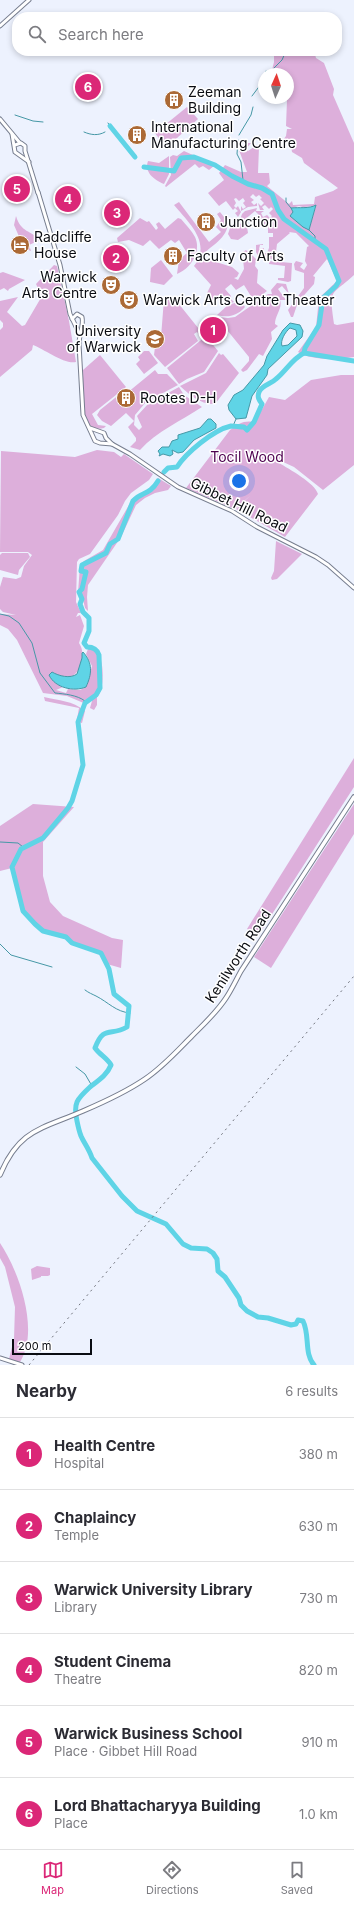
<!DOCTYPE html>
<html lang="en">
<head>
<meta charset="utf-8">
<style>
  :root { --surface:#fff; --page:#f2f2f3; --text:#2b2b33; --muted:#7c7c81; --line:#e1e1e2; --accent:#db2777 }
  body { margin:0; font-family:Inter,sans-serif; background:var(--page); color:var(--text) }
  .compass { position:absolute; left:258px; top:68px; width:36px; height:36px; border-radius:50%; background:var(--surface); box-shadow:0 2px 6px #0003; rotate:3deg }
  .scale { position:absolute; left:12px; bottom:10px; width:80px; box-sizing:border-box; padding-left:4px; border:2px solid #0a0c12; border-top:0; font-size:11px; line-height:14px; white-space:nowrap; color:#0a0c12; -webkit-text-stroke:3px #fff; paint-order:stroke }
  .you { position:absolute; left:239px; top:481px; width:14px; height:14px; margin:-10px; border:3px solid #fff; border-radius:50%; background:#1a73e8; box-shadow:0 0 0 6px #1a73e833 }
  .badge { display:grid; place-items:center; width:26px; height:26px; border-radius:50%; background:var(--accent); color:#fff; font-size:13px; font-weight:700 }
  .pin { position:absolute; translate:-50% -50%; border:2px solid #fff; box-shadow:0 1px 4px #0006 }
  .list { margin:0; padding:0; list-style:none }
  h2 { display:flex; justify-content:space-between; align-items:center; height:52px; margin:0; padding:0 16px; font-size:17px }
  h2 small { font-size:13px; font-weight:400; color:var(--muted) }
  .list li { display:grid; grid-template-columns:26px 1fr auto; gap:12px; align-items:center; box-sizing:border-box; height:72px; padding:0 16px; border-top:1px solid var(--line) }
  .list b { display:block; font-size:15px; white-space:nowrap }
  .list p { margin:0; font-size:13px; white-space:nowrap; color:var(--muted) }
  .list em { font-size:13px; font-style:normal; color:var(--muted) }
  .icon { flex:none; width:22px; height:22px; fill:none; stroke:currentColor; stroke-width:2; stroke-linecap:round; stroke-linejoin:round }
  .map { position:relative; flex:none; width:354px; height:1365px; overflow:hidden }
  .search { position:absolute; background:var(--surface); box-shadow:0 2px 6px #0003; left:12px; right:12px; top:12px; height:44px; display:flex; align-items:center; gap:10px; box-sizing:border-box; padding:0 14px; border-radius:16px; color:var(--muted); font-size:15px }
  .sheet { height:484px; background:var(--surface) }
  nav { display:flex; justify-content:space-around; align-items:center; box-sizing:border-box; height:56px; border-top:1px solid var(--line); background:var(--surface); font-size:11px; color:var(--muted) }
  nav a { display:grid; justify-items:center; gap:2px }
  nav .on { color:var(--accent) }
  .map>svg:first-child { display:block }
  .green { fill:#ddafdb; fill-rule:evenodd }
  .water { fill:#5fd4e6; stroke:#4698a6; fill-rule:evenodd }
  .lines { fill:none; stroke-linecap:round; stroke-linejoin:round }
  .stream { stroke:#4698a6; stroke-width:1 }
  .river { stroke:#5fd4e6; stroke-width:5 }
  .tertiary-casing { stroke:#777e8f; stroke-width:5 }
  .primary-casing { stroke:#777e8f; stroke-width:5.5 }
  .tertiary { stroke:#fff; stroke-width:3 }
  .primary { stroke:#fff; stroke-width:3.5 }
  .rail { stroke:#71747d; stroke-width:1; stroke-dasharray:2 4; stroke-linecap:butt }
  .labels { text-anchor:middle; stroke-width:3; stroke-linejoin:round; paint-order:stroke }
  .poi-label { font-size:14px; fill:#0a0c12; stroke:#fff; text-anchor:start }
  .park-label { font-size:14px; fill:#4e004f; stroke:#fff }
  .street-label { font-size:14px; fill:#0a0c12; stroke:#fff }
</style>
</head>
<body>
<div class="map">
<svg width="354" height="1365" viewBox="0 0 354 1365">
  <rect width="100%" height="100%" fill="#edf2fe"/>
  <g class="green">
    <path d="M274,51H314L316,58L324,63L334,89L333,95L354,143V275C330,297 329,288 334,324L337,325L354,322V357C338,359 312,361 298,352L316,327L319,298L337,281L327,259L313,276L315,277L314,284L298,302L293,317H291L288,310L304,288V273L295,270L294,264L296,261L303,263L300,267L304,270L307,265L305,261L307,247L309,246L296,233L289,232L290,233L277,244L275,260L258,256L256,252V245L263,244V245H260L259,249L264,248V253H267L269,248V237H273V233H268V227L261,226L258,222L262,218L255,211L243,221L240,220L242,214L245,211L257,208L256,211H264L261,213L263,217L267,215L270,218L272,216L269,213L273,209L271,207L269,209L265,205L262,207L264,210H260L258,203L261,206L264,203L260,199L262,198L259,195L256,197L253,194L250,197L254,200L251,202L254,205L257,203V206L248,207L241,211V206L243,209L246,207L243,203L245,201L243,198L239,201L236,198L234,199L236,203L234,206L236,208L238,206L241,212L238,217L235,213L238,211L235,208L233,210L226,201L219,206L208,193L224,180L219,173L225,165L241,172H247L239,150L247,143H251L246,149L248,151L254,147H259L258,173H269L270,183L267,186L289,204L292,201L293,205L314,204L315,197L333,191L338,188L304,163L302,158L292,152L291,146L283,140L286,136L287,129H292L286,126L288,74H271L274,62ZM299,206L303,207L316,206L309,230L290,216L293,212L291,208Z"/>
    <path d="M187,107L198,119L166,148L155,133Z"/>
    <path d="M184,151L215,165L209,170L203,166L199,168L195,164L166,187L165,186L171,175L170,157L173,155L177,156Z"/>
    <path d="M169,156V174L164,184C154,180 144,172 148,161L159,163Z"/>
    <path d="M179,202L209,242L221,232L216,227L221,220L217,214L220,212L228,222C228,239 210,246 200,257L232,267L239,273L237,277L234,278L238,280L244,269L243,259L247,257L243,252L246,250L249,253H252L253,256L256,259L255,266L258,270L257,283L267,291L254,301L244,285L236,290L231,284L225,289L231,296L230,298L234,302L228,304L222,297L223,292L221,297L213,302L207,293L211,285L194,266C212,243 189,223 174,205Z"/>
    <path d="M16,216C21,233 31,230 40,240L29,245L31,251L24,248L14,225Z"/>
    <path d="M140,218L147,222L149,221L156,230L158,228L156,224L159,222L165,229L178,218L181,219C186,225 192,231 195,237C202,252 190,269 177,274L179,260L187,253L179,240L175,243L171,240L159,249L150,240L143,246L129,240L118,242L117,238Z"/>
    <path d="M242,223L247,227L248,233L238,240L231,239L228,234L230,228Z"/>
    <path d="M161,260L173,276L164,285L150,282L151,268Z"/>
    <path d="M269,261L292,263L291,281L288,282L278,280V278H284L285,266L269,264Z"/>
    <path d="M54,265L57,266L69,321L76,362C65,365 44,349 33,345L32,350L0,377V330L3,327V323L0,320V301L18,297L7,312L22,326L25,325L42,296L36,284Z"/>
    <path d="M3,272L25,280L9,289L8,291L4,288L0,290V273Z"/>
    <path d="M277,283L286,284L289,294L282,286L278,289L286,300H280C283,308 275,315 275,324L278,326L271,332L272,339L263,356L259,354L247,370L243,372L241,370L249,361V357L227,330H223L212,337L201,322L210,316L228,318L235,317L268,294H272L271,290Z"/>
    <path d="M174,298L203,334L201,337L197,332L194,334L198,341L165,367L154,355L155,347L161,337L164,299Z"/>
    <path d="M238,302L242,303L245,307C237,316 228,318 217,315L228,305Z"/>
    <path d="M206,336L218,351L204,372L187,379L179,384L167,368Z"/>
    <path d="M144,351H149L158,363L144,374L136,364L140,360L138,357Z"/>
    <path d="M219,353L221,355L223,354L239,373L215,404C201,405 190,395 180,386L206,373Z"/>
    <path d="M100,355L126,387L92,414L98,425L106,426L104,428C77,435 84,385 83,370Z"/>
    <path d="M155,370L158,374H167L178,385L146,402L135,415L134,425L139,430L142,427L137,416L148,404L179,387L184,395L202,407C181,421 157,431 140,450L130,447L136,441V438L128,427L134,421L126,413L111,426L102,421L97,415L100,410L125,390L127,393Z"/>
    <path d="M341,375H354V465L323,490L294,467L281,461L279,463C289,469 315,483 318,494L285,537L236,509L251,495L235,509L186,488L230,430C239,423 244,420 255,422L269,397L285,400L311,380Z"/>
    <path d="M97,450L114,452L121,457L124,454L153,474L149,480L131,493L125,501L118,515L90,554L79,559L77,562L76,602L81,613H78L76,617L80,615L84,626L79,643C83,649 83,655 81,662C77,680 66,680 52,672L49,675L57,684L63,687L56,690L66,693L68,689L80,690L86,687L92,666L86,654L88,649H92C95,652 98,654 100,658C104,666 104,692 97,697V705L94,710L90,708L92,701H88L86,704L67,696L43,693L17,640L8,629L0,625V614L16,615L3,612L0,609V587L3,577L16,579L21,577L24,566L32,555L28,552H0L1,451L75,457Z"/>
    <path d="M158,478L171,486L168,490L155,493L145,498L136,505L121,537L88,585L87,597L88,611L85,608L82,595L78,593L80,565L84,561L103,550L133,498L152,487Z"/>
    <path d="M276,541L302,554L277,579L272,580L271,578L274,571Z"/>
    <path d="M2,553H28L30,557L19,570L18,575L0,570V555Z"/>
    <path d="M44,697C59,701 72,700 85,711L82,723L78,722L77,719L79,708L45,701Z"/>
    <path d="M354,758V787L258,936L247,929Z"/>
    <path d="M33,804L74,807L43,842V876L50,902L63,916L112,938L123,940L121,968L107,964L99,952L72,943L66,937L43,931L35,924L22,907L12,868L0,871V826Z"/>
    <path d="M354,804V834L271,968L254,957Z"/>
    <path d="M0,1243C19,1271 40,1331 20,1362L9,1359L14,1339L15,1307L5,1267L0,1258Z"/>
    <path d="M37,1266L50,1268V1275L48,1276H41V1277L32,1280L31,1269Z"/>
  </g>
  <g class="water">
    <path d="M316,205L309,230L303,227L290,216L293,212L291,208C299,207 309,209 316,205Z"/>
    <path d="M290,323L300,325L303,331L302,337L268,369L267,375L252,396L246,418L236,419L229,410L228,405L234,395L243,390L264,365L267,356L283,330ZM290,328L296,330L297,336L288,345L282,346C280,341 285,332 290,328Z"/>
    <path d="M208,419H211L216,424V428L194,440L183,452L178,453L172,450L173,454L170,456L163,454L159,456L160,454L158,451L162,447H169L172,441L178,439V435L200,428Z"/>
    <path d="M83,652C93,663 92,674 86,687C74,692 55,688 49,675L52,672C59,676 70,679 77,674L82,658V653Z"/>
  </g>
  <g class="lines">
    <g class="stream">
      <path d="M271,71L282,60L286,51"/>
      <path d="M265,74L266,71"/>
      <path d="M252,96L261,84L264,76"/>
      <path d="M15,115L33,121L43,122"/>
      <path d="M108,123L110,126"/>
      <path d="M84,132C91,135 98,136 105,132"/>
      <path d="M239,135L251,115L253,107"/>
      <path d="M238,140L237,154L241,162L243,180"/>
      <path d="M286,198V202L291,208"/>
      <path d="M309,230L315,236V241"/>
      <path d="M233,426L236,419"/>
      <path d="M219,454L224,457"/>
      <path d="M0,614L9,616L19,623L32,643L40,673L55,693C65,694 77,695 85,701V703"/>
      <path d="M0,842L18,843L23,847"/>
      <path d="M0,944L11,955L52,967"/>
      <path d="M85,990C89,993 92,994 96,996C108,1002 116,1012 130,1013"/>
      <path d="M76,1067L85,1074L92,1086"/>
    </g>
    <g class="river">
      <path d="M110,126L135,157"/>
      <path d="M144,167L174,171L181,158L194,157L215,165L232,176L248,184L262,188L272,194L278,210L284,219L326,249L339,281L336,286L323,298L319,325L305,348L304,353"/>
      <path d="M164,472L168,468L177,467C186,453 213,430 231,426C235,426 240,427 244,427L247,430L254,422L262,404C259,400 257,397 259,392C262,385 271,384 276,379C286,371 292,359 304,353L354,361"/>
      <path d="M158,481C149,496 142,491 133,501L118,539L110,544L106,553L82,565L81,571L86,572L82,589L79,592L82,599L80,604L83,612L89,618V631L84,643L87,647C93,647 97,649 99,655L100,688L96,695L85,703L78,722L83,765L72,801L68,808L43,838L21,849L12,867L23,911L35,924L43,931L66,937L72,943L101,953L109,969L114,994L129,1006L127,1027C111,1037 104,1024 95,1048C100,1055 107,1058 111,1065C107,1075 99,1080 90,1087C77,1099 73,1103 77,1121C78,1126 79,1131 81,1136C84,1143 89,1149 92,1158L122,1196L137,1211L166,1224L183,1244L191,1248L207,1249L213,1253L217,1259L218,1271L225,1277L239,1298L241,1305L247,1311L258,1317L268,1318L291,1325L296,1324L298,1320L303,1321C310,1335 304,1354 314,1365"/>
    </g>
    <g class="tertiary-casing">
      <g id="tertiary">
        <path d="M0,26L29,0"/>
        <path d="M0,119L20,143"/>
        <path d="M12,134L15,152L29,162"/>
        <path d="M15,145L21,143L25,146V151L38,193"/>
        <path d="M38,192L60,265L70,314L79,333"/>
        <path d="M72,319L77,314L82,317C84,325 79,335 79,344L83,415L95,441L100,443L112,444"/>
        <path d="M90,428L104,433L106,438L112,444L130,454L178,487L232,511L257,527L316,557L328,565L354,588"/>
        <path d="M0,1358L22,1365"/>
      </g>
    </g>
    <g class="primary-casing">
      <path id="primary" d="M0,1175C19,1129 42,1129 83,1111C104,1102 126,1092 145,1079C163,1067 177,1051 192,1036C204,1024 217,1012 226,998C232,989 236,980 241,971L354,797"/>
    </g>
    <use href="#tertiary" class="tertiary"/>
    <use href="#primary" class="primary"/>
    <path class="rail" d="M29,1365L354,976"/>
  </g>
  <defs>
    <g id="building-disc" transform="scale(1)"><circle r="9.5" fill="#ab6935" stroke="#fff"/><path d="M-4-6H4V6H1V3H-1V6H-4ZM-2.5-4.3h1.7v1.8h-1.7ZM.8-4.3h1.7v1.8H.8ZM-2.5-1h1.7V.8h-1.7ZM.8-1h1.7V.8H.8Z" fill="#fff"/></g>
    <g id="hotel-disc" transform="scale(1)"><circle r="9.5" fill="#ab6935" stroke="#fff"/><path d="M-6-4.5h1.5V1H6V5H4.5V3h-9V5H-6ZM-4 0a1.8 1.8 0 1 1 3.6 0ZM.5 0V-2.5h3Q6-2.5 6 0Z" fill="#fff"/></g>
    <g id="theatre-disc" transform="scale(1)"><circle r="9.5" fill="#ab6935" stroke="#fff"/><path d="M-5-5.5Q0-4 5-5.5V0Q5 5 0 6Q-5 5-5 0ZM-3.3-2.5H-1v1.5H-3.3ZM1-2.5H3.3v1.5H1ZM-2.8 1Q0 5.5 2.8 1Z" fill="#fff"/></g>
    <g id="university-disc" transform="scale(1)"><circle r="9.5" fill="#ab6935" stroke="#fff"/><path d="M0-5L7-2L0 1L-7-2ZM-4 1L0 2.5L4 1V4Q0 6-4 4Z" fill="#fff"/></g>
  </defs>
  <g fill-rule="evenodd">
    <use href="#building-disc" x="174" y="100"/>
    <use href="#building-disc" x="137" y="135"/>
    <use href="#building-disc" x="206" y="222"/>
    <use href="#hotel-disc" x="20" y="245"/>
    <use href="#building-disc" x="173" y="256"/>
    <use href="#theatre-disc" x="111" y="285"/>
    <use href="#theatre-disc" x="129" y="300"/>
    <use href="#university-disc" x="155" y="339"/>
    <use href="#building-disc" x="126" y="398"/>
  </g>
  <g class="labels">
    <g class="poi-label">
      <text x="188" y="97">Zeeman<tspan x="188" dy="16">Building</tspan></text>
      <text x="151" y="132">International<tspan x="151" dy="16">Manufacturing Centre</tspan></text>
      <text x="220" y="227">Junction</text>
      <text x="34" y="242">Radcliffe<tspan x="34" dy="16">House</tspan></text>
      <text x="187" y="261">Faculty of Arts</text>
      <text x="97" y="282" text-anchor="end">Warwick<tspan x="97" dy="16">Arts Centre</tspan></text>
      <text x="143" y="305">Warwick Arts Centre Theater</text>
      <text x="141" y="336" text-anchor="end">University<tspan x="141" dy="16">of Warwick</tspan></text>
      <text x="140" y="403">Rootes D-H</text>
    </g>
    <g class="park-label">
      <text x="247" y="462">Tocil Wood</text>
    </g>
    <g class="street-label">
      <text transform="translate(239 505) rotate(26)" y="5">Gibbet Hill Road</text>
      <text transform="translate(238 956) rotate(-57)" y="5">Kenilworth Road</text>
    </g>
  </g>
</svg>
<svg class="compass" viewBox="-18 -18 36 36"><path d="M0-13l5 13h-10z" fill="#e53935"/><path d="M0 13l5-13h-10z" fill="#7c7c81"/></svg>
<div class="scale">200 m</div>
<div class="you"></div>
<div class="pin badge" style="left:213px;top:330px">1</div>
<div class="pin badge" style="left:116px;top:258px">2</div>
<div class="pin badge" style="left:117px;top:213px">3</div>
<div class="pin badge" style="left:68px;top:199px">4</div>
<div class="pin badge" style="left:17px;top:189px">5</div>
<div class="pin badge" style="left:88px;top:87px">6</div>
<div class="search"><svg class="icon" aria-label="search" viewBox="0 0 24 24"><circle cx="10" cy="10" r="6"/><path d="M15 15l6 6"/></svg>Search here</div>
</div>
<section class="sheet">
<h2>Nearby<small>6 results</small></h2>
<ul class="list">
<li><span class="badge">1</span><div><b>Health Centre</b><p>Hospital</p></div><em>380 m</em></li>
<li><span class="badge">2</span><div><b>Chaplaincy</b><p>Temple</p></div><em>630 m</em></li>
<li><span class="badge">3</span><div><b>Warwick University Library</b><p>Library</p></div><em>730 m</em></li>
<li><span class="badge">4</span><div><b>Student Cinema</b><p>Theatre</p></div><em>820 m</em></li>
<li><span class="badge">5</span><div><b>Warwick Business School</b><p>Place · Gibbet Hill Road</p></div><em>910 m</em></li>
<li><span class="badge">6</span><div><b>Lord Bhattacharyya Building</b><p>Place</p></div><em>1.0 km</em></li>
</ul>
</section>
<nav>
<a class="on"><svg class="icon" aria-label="map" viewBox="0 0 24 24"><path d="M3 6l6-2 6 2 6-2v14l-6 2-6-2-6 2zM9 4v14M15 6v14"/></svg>Map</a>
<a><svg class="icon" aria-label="directions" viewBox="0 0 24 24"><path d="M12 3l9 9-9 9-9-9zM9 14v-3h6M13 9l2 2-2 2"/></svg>Directions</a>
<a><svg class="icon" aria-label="saved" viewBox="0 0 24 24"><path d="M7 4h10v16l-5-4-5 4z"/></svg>Saved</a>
</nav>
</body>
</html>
